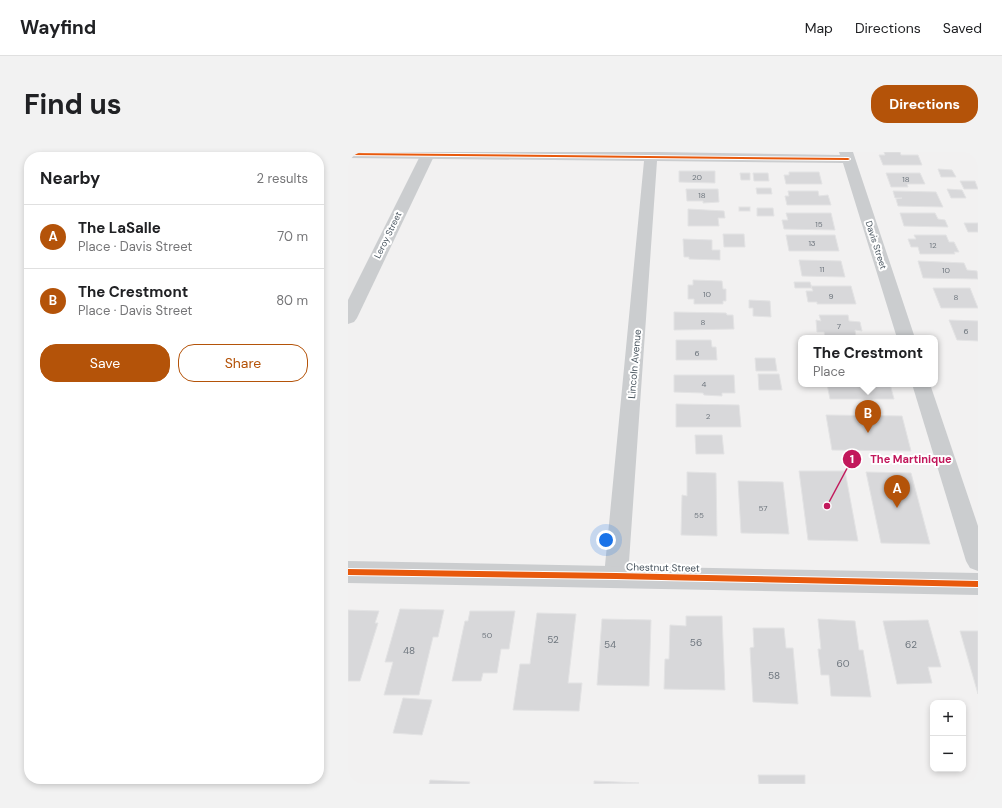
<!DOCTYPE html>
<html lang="en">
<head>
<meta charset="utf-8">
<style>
  :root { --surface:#fff; --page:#f2f2f2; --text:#202124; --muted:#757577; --line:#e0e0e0; --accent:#b45309 }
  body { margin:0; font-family:"DM Sans",sans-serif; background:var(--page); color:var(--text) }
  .controls { position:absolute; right:12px; bottom:12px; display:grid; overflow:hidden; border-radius:8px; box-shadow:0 2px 6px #0003 }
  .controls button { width:36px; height:36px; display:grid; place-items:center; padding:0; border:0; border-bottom:1px solid var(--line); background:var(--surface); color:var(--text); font:20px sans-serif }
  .you { position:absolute; left:258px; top:388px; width:14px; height:14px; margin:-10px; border:3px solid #fff; border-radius:50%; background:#1a73e8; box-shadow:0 0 0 6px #1a73e833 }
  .badge { display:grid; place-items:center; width:26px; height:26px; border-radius:50%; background:var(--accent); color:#fff; font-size:13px; font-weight:700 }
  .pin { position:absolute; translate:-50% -33px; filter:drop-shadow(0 1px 2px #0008) }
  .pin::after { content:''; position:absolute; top:21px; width:14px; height:12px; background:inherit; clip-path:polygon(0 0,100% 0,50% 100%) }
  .popup { position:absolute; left:450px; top:183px; width:140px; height:52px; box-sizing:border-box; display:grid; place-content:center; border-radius:8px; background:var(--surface); filter:drop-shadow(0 1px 3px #0005); font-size:13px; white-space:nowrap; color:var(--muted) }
  .popup b { font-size:15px; color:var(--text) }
  .popup::after { content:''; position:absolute; left:50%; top:100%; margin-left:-8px; border:8px solid transparent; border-top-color:var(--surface) }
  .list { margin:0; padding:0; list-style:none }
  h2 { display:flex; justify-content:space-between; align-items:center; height:52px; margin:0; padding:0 16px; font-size:17px }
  h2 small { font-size:13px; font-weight:400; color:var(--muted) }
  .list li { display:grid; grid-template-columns:26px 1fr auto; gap:12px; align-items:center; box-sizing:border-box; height:64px; padding:0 16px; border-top:1px solid var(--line) }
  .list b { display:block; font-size:15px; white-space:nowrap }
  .list p { margin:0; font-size:13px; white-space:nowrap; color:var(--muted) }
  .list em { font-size:13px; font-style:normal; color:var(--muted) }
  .actions { display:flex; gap:8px; padding:12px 16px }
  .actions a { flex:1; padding:9px 0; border:1px solid var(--accent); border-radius:16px; text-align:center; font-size:14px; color:var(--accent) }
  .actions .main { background:var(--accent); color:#fff }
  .map { position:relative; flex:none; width:630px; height:632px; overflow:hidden; border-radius:16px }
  header { display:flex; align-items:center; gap:24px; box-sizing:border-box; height:56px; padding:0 20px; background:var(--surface); border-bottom:1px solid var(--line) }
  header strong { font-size:19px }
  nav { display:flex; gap:22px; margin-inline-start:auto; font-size:14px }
  .intro { display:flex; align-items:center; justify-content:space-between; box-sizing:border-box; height:96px; padding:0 24px }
  h1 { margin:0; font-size:28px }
  .button { padding:10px 18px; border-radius:16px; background:var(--accent); color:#fff; font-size:14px; font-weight:700 }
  main { display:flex; gap:24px; padding:0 24px }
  aside { flex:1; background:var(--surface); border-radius:16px; box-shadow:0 2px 6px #0003 }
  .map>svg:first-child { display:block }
  .building { fill:#d8d8da; stroke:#e3e3e4 }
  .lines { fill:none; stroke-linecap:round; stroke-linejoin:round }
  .minor { fill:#cbcdcf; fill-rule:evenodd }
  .tertiary { fill:#cbcdcf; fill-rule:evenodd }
  .cycleway-casing { stroke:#fff; stroke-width:2 }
  .cycleway { fill:#e8590c; fill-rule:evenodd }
  .labels { text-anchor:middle; stroke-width:4; stroke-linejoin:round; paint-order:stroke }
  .number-label { font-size:8px; fill:#6e767e }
  .far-street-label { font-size:9px; fill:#48545e; stroke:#fff }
  .street-label { font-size:10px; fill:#48545e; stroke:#fff }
  .near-number-label { font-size:10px; fill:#6e767e }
  .leader { fill:none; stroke:#c2185b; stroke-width:1.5 }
  .callout-dot { fill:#c2185b; stroke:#fff; stroke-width:1.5 }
  .mark-label { font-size:12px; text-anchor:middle; font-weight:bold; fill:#fff }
  .callout-label { font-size:11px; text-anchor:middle; font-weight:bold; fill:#c2185b; stroke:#fff; stroke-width:4; stroke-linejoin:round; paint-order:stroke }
</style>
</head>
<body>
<header>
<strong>Wayfind</strong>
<nav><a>Map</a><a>Directions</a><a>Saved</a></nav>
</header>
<div class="intro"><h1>Find us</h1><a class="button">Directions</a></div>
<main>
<aside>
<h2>Nearby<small>2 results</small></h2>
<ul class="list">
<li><span class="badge">A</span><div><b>The LaSalle</b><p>Place · Davis Street</p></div><em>70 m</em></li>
<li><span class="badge">B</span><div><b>The Crestmont</b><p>Place · Davis Street</p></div><em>80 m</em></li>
</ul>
<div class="actions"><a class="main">Save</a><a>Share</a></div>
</aside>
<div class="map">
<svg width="630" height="632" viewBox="0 0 630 632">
  <rect width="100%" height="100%" fill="#f2f1f1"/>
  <g class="building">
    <path d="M536,0H552L553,3H570L574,13H535L531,3H537Z"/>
    <path d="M590,17L604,18L608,25H593Z"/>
    <path d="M331,19H367V31L331,30Z"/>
    <path d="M441,20H471L474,32H438L436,23H441Z"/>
    <path d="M392,21H402V28H393Z"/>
    <path d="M405,21H420L421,29H406Z"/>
    <path d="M538,21H572L577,32H559L560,35H543Z"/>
    <path d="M612,29H627L630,37H616Z"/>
    <path d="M408,36H423L424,42H409Z"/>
    <path d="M338,37H370L371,50L355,51V49H339Z"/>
    <path d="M599,37L614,38L618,46H603Z"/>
    <path d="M440,39H470L471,44L480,43L483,53H439L437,44H441Z"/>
    <path d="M545,39L588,40L595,55L550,54L548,47L554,46H547Z"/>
    <rect x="391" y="55" width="11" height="4"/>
    <path d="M409,56H425L426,64H409Z"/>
    <path d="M340,57L376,59L377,66H370L371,74H340Z"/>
    <path d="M438,61H483L487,78L436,77L434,68H440Z"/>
    <path d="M552,61H587L590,67L597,68L600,75L556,74Z"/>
    <path d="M616,71H630V80H620Z"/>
    <path d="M375,82H396L397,95H376Z"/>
    <path d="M438,83H487L491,99H441Z"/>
    <path d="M566,83H598L601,90H606L611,100H606L607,102H572L570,95H563L560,87H568Z"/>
    <path d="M335,87L364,88V98H372V108L341,107V105H336Z"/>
    <path d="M451,108L493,109L497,125L454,124Z"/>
    <path d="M570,109L616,111L619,118L629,119L630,127L575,126Z"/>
    <path d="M345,128L374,129L375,137H378V149H375V152H346V147H340V133H345Z"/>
    <path d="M446,130H462L464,136H447Z"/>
    <path d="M463,134H503L508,152H469V150H460L458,139H465Z"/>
    <path d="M585,136H622L630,156H593Z"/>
    <path d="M401,148L422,149L423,165L405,164V156H401Z"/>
    <path d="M326,160L378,161L379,163H385L386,177L326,178Z"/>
    <path d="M471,163H500L501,169L512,170L514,179L507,178L508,186L477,185L476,180H469L468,168L473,169Z"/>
    <path d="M601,168L630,169V189L609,188Z"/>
    <path d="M328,188H363L364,195H368L369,208H328Z"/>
    <path d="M407,206H427L429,219H408Z"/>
    <path d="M410,222H431L434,238H411Z"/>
    <path d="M326,223H386L387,241H374V244L356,243L355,241L326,240Z"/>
    <path d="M479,232H542L546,247H482Z"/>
    <path d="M328,252L391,253L393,275H328Z"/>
    <path d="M478,263L554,264L563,299L484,298Z"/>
    <path d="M347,283H374L376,302H348Z"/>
    <path d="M451,319H497L510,389L460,388Z"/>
    <path d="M339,320L368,321L369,384L333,383L334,343L339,344Z"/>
    <path d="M518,320L563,321L582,392L533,391Z"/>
    <path d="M390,329L435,330L441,382L393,381Z"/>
    <path d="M52,457L96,458L90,485H85L71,543H36L45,510H37Z"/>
    <path d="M0,458L31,459L27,471H30L12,529H0Z"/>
    <path d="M122,459H167L161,497H153L149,521H135L133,529H104L117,469H120Z"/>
    <path d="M189,461L228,462L220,531H234L231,559L165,558L172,512H182Z"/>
    <path d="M338,464H374L377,538L316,537L317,507H321L322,473L338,474Z"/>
    <path d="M254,467L303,468L301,534L249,533Z"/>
    <path d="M470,467L507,469L511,498H515L523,545L483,544L481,523H473L470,497H473Z"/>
    <path d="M580,468L593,515H580L584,531L549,532L535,469Z"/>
    <path d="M405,476H436L438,496H445L450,552L405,550L402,496L406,495Z"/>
    <path d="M612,479H630V542Z"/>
    <path d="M55,546L84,548L74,583L45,581Z"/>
    <path d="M410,623H457V632H411Z"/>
    <path d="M82,628L122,630L121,632H81Z"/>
    <path d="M246,629L291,631L246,632Z"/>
  </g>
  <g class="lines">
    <g class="minor">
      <path d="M0,0H310L492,3L491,0H505L567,186H549L495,11L309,9L280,424L276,431L268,435L260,431L256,424L296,9L0,6Z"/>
      <path d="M564,232H582L630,374V419L622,416L618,409Z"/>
    </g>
    <g class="tertiary">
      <path d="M74,0H88L9,166L6,170L0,172V148Z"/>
      <path d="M0,409L630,421V443L0,431Z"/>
    </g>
    <g class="cycleway-casing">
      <g id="cycleway">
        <path d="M0,1L500,6L502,7L500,8L0,3Z"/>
        <path d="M0,417L268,421L630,429V435L268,427L0,423Z"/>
      </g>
    </g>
    <use href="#cycleway" class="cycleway"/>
  </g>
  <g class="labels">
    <g class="number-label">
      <text x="349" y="28">20</text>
      <text x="558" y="30">18</text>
      <text x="354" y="46">18</text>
      <text x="471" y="75">15</text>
      <text x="464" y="94">13</text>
      <text x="585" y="96">12</text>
      <text x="474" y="120">11</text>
      <text x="598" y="121">10</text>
      <text x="359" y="145">10</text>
      <text x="483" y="147">9</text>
      <text x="608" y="148">8</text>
      <text x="355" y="173">8</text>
      <text x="491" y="177">7</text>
      <text x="618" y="182">6</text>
      <text x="349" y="204">6</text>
      <text x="356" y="235">4</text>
      <text x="360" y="267">2</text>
      <text x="415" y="359">57</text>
      <text x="351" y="366">55</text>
      <text x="139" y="486">50</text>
    </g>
    <g class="far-street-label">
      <text transform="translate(40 83) rotate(-64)" y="3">Leroy Street</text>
      <text transform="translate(528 93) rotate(72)" y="3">Davis Street</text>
    </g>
    <g class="street-label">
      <text transform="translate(286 212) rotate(-85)" y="4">Lincoln Avenue</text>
      <text transform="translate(315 415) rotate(1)" y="4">Chestnut Street</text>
    </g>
    <g class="near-number-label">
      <text x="205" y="491">52</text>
      <text x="348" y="494">56</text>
      <text x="262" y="496">54</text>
      <text x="563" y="496">62</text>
      <text x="61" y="502">48</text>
      <text x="495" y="515">60</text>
      <text x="426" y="527">58</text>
    </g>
  </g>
  <path class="leader" d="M479 354L504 307"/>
  <g class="callout-dot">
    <circle cx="479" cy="354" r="4"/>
    <circle cx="504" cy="307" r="10"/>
  </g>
  <g class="mark-label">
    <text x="504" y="311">1</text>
  </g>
  <g class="callout-label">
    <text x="563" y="311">The Martinique</text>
  </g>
</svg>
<div class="controls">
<button>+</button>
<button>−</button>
</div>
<div class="you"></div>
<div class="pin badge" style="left:549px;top:356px">A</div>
<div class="pin badge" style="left:520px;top:281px">B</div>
<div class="popup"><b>The Crestmont</b>Place</div>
</div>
</main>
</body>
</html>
